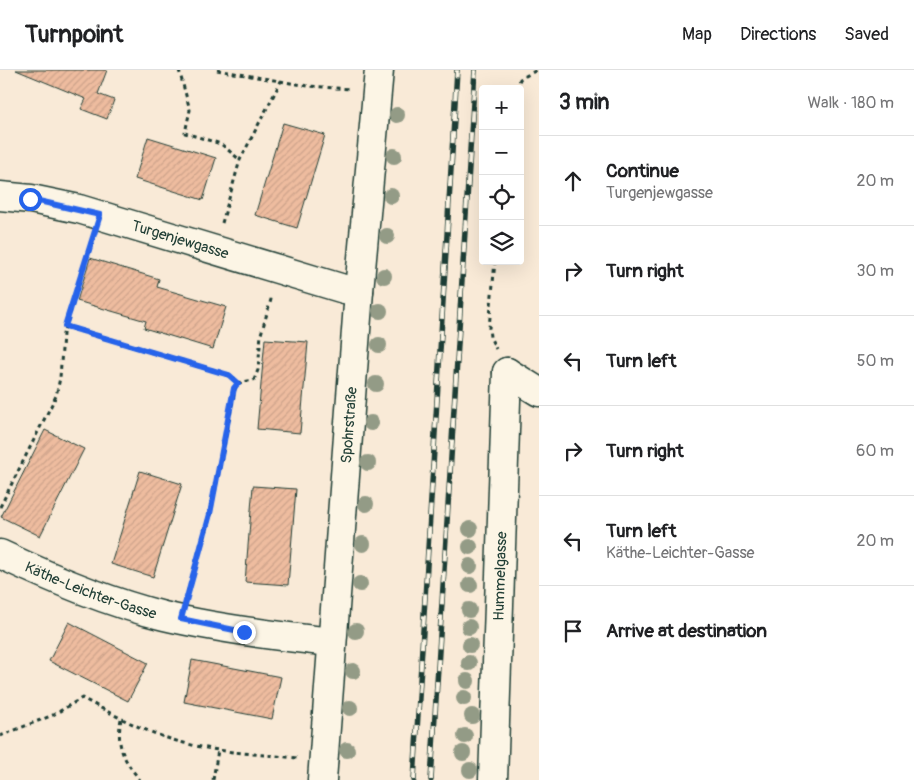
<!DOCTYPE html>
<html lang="en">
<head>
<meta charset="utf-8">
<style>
  :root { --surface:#fff; --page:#f2f2f2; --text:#202124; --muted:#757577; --line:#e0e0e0 }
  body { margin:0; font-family:Pangolin,sans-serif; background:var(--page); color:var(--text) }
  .controls { position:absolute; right:15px; top:15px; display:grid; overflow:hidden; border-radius:5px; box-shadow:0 5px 20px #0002 }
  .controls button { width:45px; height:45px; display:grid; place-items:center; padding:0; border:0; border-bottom:1px solid var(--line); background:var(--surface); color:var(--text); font:25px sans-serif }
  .stop { position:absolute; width:15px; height:15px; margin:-11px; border:4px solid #2563eb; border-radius:50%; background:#fff }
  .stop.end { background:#2563eb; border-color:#fff; box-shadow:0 1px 5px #0008 }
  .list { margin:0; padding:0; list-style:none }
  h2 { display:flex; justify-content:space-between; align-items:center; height:65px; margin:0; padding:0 20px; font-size:21px }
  h2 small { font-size:16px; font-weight:400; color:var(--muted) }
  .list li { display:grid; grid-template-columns:32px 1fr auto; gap:15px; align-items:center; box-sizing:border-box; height:90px; padding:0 20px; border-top:1px solid var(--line) }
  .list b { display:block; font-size:19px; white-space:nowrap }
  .list p { margin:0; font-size:16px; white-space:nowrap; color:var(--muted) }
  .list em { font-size:16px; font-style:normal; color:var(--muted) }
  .icon { flex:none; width:28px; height:28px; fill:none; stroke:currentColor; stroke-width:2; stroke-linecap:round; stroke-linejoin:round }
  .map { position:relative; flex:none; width:539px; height:710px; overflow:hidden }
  header { display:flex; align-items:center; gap:30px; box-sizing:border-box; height:70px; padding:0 25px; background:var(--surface); border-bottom:1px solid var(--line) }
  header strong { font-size:24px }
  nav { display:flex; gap:28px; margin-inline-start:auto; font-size:18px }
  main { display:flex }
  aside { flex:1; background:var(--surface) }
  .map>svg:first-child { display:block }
  .building { fill:url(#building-hatch); stroke:#1f3d34 }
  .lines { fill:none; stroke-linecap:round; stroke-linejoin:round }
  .minor-casing { stroke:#1f3d34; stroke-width:31 }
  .path { stroke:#1f3d34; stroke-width:3; stroke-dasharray:4 4; stroke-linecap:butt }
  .minor { stroke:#fcf5e5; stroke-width:28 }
  .rail-casing { stroke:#1f3d34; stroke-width:5.5 }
  .rail { stroke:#fcf5e5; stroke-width:4; stroke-dasharray:11; stroke-linecap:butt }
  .tree { fill:#939b86 }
  .route { stroke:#2563eb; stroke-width:6 }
  .labels { text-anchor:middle; stroke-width:4; stroke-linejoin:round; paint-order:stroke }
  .street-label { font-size:15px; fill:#1f3d34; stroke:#fcf5e5 }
</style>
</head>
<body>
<header>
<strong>Turnpoint</strong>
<nav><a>Map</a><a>Directions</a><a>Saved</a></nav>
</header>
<main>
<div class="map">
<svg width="539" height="710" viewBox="0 0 539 710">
  <defs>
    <pattern id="building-hatch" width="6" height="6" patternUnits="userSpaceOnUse" patternTransform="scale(1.25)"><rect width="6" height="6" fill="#eebc9f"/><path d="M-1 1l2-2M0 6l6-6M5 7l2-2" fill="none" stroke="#cca28a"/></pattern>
  </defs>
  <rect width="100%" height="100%" fill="#f9ead7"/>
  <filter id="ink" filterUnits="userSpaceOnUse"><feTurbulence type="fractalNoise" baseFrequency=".02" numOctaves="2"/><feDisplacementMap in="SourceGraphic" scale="10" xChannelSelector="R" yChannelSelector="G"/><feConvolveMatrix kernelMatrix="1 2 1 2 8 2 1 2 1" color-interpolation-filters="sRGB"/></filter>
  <g filter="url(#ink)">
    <g class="building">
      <path d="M16,0H107L98,24L114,30L107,49L81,39L86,29Z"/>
      <path d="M283,53L325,65L297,158L255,145Z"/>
      <path d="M148,67L216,88L203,130L135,109Z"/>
      <path d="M90,188L159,209L157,217L226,237L213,279L144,258L146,251L77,231Z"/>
      <path d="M265,269L308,272L300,363L257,359Z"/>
      <path d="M45,360L84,379L40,466L1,447Z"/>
      <path d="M140,401L182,414L153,507L111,494Z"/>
      <path d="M253,416L296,419L288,515L245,512Z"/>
      <path d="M69,552L148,593L128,631L49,591Z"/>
      <path d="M192,590L281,607L272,649L184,632Z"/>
    </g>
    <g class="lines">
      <g class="minor-casing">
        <g id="minor">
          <path id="s1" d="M0,126L31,129L79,139L344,219L359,221"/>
          <path d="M507,302L539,322"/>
          <path id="s2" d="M0,484C53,509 107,532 164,546C219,559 276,566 332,572"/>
          <path id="s3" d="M322,710L359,221L379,0"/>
          <path id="s4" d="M493,710L507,302"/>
        </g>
      </g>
      <g class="path">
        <path d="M179,0L190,40L185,63L221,74L240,90"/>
        <path d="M217,0L308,16L350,19"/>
        <path d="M517,19L520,9L537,0"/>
        <path d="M222,153L240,90L281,11"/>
        <path d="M495,191L489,258L490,267L496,279"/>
        <path d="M65,256L229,305L238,313"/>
        <path d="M0,437L56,326L60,308L63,264L92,171"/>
        <path d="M188,523L210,444L235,318L238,313L254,310L258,300L261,264L272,226"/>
        <path d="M121,649C116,676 123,689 140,710"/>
        <path d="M0,666L53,645L82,628C114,645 148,664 184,673C221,683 259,684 297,688"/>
        <path d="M213,710L218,680"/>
      </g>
      <use href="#minor" class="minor"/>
      <g class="rail-casing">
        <g id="rail">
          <path d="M414,710L457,0"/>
          <path d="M431,710L475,0"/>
        </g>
      </g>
      <use href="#rail" class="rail"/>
    </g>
    <g class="tree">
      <circle cx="397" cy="45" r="8"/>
      <circle cx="394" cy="86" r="8"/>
      <circle cx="391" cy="126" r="8"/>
      <circle cx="387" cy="166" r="8"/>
      <circle cx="384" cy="206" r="8"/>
      <circle cx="380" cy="241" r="8"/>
      <circle cx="379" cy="275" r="8"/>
      <circle cx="376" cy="314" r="8"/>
      <circle cx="371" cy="353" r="8"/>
      <circle cx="368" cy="393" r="8"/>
      <circle cx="366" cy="434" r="8"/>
      <circle cx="470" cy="459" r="8"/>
      <circle cx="363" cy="474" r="8"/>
      <circle cx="470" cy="477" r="8"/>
      <circle cx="470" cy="496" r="8"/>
      <circle cx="360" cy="514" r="8"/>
      <circle cx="470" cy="515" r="8"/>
      <circle cx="469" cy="540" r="8"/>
      <circle cx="469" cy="557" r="8"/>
      <circle cx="356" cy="561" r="8"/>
      <circle cx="470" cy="575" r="8"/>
      <circle cx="469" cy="593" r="8"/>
      <circle cx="353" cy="601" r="8"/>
      <circle cx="467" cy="611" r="8"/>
      <circle cx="464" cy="628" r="8"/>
      <circle cx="350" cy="638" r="8"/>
      <circle cx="472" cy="646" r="8"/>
      <circle cx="465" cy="666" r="8"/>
      <circle cx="347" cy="680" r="8"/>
      <circle cx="463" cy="683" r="8"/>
      <circle cx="470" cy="700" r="8"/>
    </g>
  </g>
  <g class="lines" filter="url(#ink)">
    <path class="route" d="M30,129L100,145L65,256L229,305L238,313L234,318L210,444L181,549L244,562"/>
  </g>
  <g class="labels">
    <g class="street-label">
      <text dy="5" stroke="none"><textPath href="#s1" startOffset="186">Turgenjewgasse</textPath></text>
      <text dy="5" stroke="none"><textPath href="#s3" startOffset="356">Spohrstraße</textPath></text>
      <text dy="5" stroke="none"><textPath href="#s4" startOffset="204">Hummelgasse</textPath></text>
      <text dy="5" stroke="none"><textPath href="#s2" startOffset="98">Käthe-Leichter-Gasse</textPath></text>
    </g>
  </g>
</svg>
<div class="controls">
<button>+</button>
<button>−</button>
<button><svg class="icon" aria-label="locate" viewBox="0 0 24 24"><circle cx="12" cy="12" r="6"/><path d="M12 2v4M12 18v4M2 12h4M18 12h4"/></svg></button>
<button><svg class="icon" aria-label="layers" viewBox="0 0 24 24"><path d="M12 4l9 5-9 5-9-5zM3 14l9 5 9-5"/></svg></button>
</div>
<div class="stop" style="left:30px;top:129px"></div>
<div class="stop end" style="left:244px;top:562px"></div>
</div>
<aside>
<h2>3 min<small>Walk · 180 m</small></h2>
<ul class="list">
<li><svg class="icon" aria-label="ahead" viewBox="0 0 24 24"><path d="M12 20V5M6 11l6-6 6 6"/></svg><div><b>Continue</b><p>Turgenjewgasse</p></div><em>20 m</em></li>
<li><svg class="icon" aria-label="right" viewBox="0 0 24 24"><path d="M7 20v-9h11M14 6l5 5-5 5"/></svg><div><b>Turn right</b></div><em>30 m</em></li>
<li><svg class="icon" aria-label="left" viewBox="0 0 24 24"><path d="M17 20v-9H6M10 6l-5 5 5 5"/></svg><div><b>Turn left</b></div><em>50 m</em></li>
<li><svg class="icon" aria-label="right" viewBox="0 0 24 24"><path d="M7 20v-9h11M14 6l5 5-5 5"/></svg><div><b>Turn right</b></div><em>60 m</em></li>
<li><svg class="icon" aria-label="left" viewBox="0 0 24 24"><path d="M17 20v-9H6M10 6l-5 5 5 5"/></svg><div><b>Turn left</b><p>Käthe-Leichter-Gasse</p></div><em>20 m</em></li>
<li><svg class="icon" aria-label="arrive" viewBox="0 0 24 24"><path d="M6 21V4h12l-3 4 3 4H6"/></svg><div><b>Arrive at destination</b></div></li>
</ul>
</aside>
</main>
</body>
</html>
